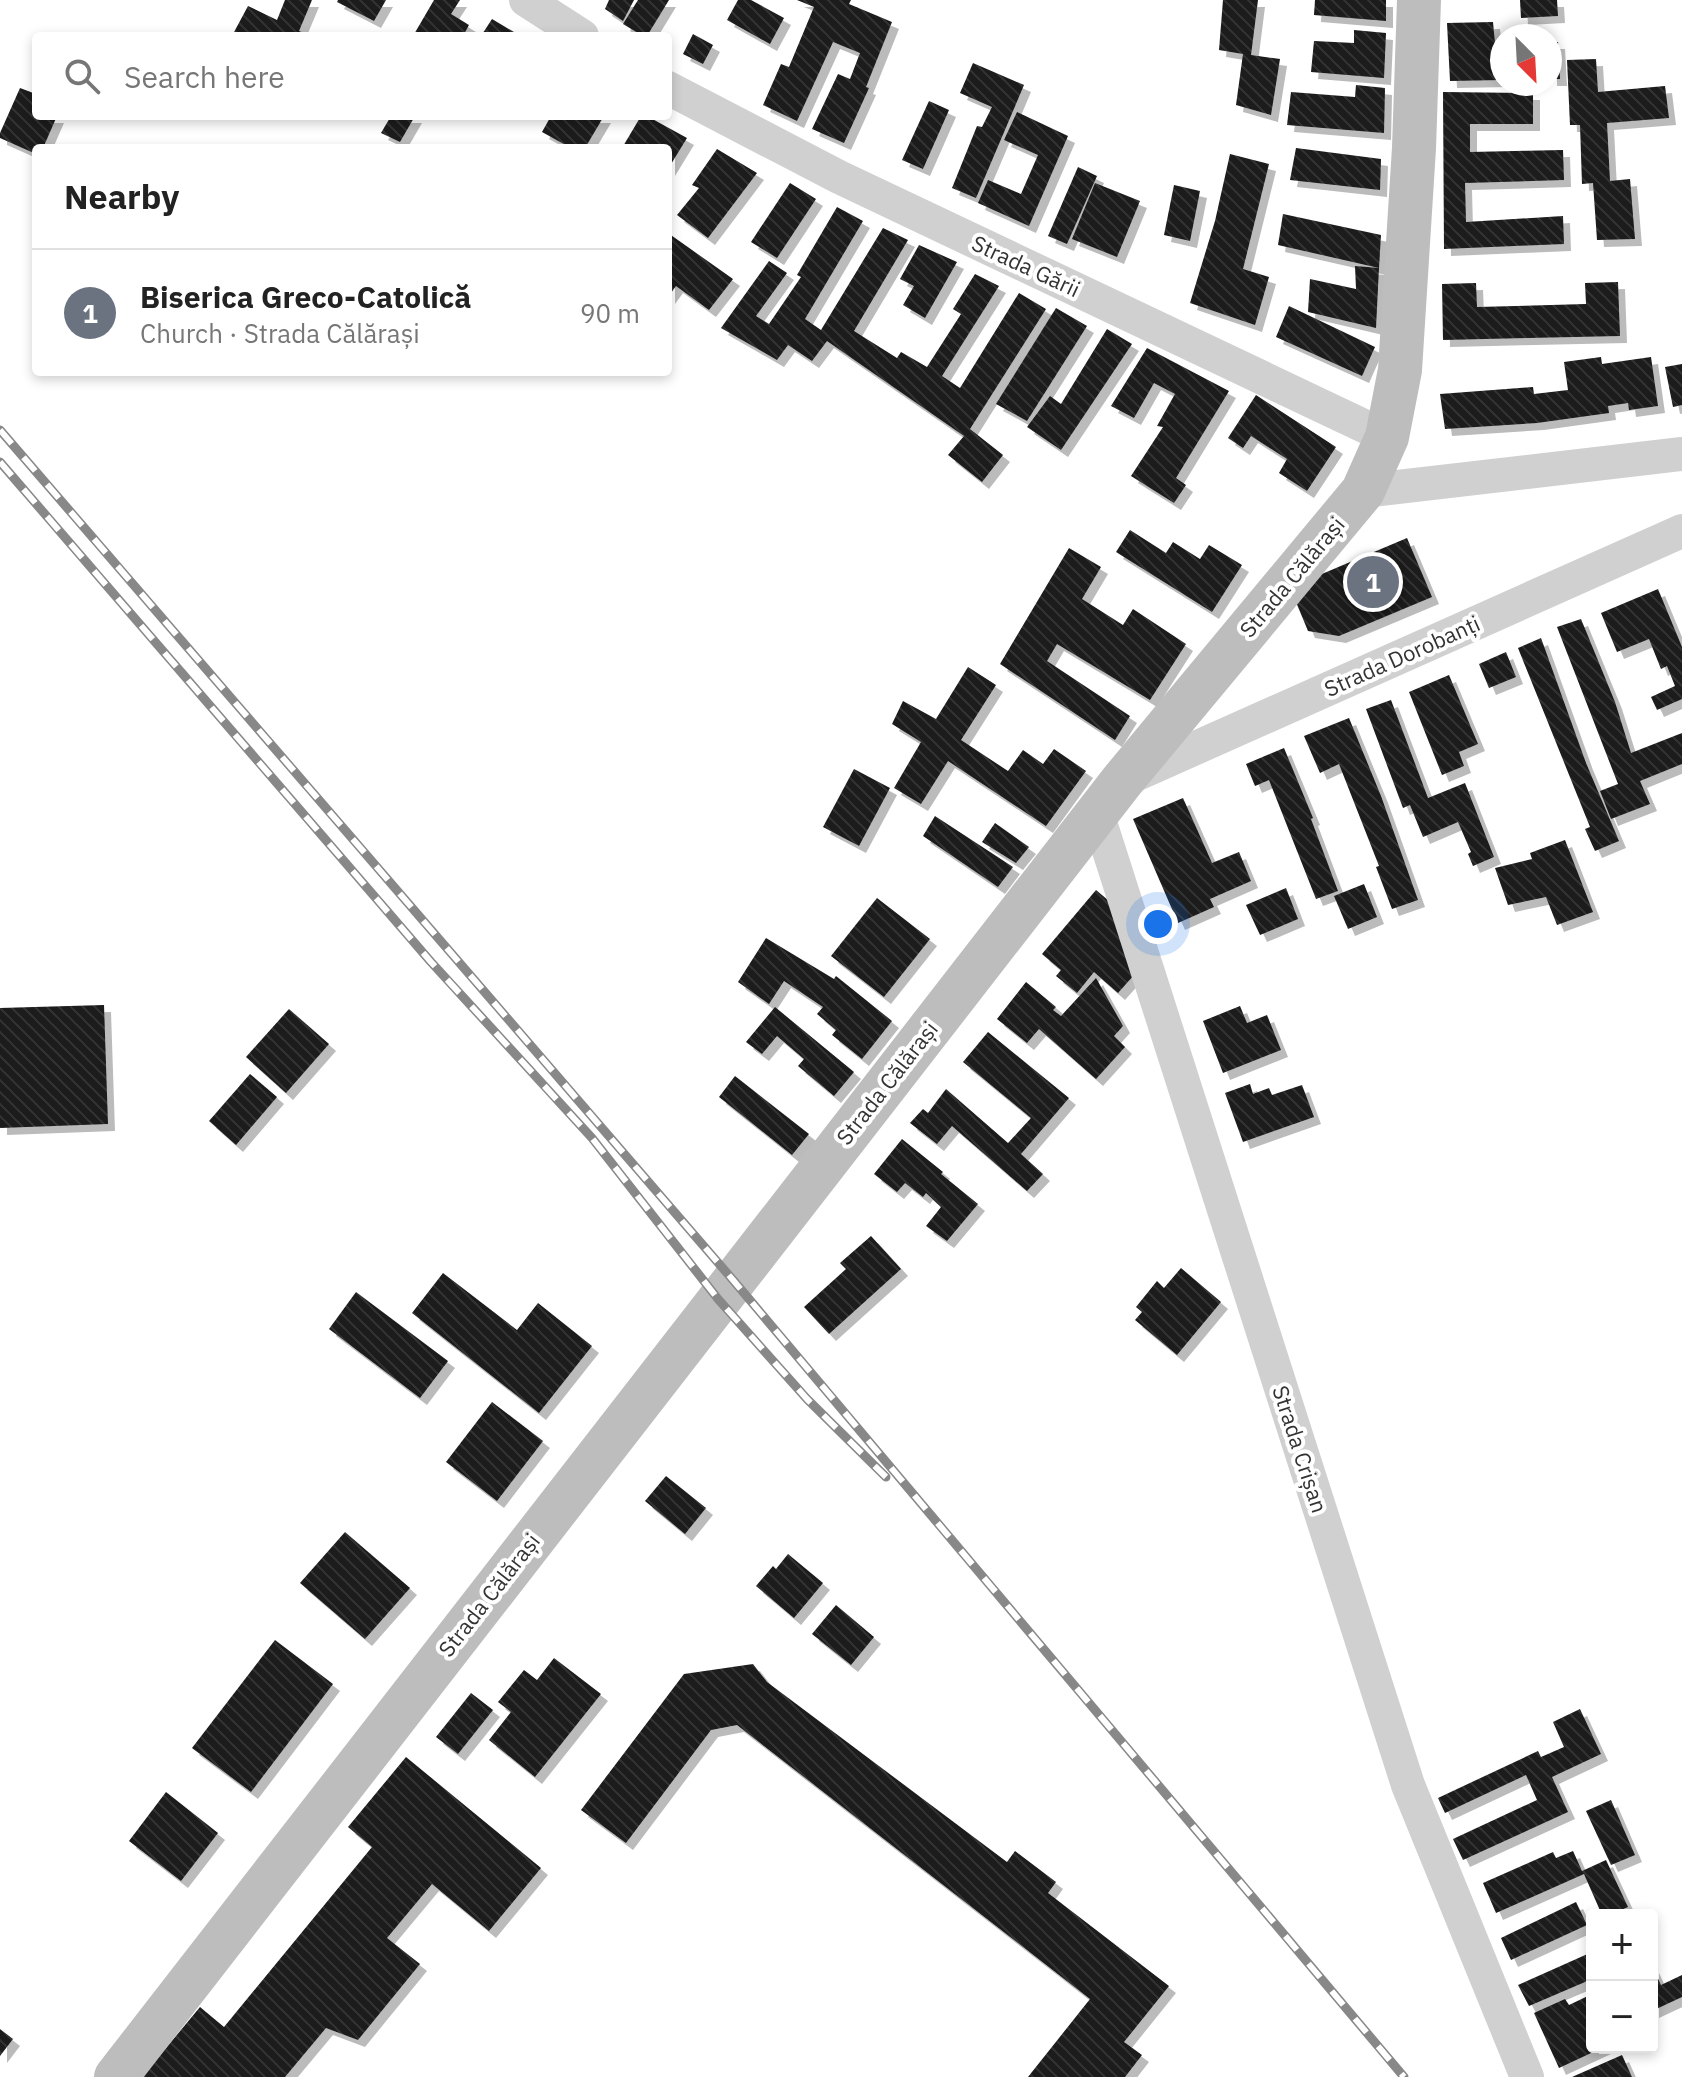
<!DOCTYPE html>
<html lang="en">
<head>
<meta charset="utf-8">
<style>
  :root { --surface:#fff; --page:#f2f2f2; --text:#222; --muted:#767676; --line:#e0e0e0; --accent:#2563eb }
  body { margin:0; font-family:"IBM Plex Sans",sans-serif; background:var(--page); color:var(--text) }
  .controls { position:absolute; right:24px; bottom:24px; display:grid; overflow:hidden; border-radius:8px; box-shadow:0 4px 12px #0003 }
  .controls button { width:72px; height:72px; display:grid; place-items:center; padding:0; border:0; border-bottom:2px solid var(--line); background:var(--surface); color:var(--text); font:40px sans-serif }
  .compass { position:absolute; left:1490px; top:24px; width:72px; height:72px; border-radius:50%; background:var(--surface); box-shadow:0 4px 12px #0003; rotate:156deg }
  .you { position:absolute; left:1158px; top:924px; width:28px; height:28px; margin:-20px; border:6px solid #fff; border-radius:50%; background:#1a73e8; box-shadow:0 0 0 12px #1a73e833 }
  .badge { display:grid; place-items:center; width:52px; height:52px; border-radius:50%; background:var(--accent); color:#fff; font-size:26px; font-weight:700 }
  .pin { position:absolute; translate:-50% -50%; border:4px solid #fff; box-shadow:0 2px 8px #0006 }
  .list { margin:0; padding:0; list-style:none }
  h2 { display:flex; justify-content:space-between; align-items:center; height:104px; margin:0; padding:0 32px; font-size:34px }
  h2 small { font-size:26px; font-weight:400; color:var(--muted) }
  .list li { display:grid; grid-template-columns:52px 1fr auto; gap:24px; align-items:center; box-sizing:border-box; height:128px; padding:0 32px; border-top:2px solid var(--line) }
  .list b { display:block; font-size:30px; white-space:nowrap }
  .list p { margin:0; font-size:26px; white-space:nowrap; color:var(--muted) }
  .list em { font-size:26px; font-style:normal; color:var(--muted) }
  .icon { flex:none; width:44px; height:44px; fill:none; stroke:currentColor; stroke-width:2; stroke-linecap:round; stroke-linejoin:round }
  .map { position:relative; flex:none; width:1682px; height:2077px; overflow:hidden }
  .search { position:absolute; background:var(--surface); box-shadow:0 4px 12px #0003; left:32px; top:32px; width:640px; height:88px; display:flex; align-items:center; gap:20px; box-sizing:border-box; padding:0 28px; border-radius:8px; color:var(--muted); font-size:30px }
  .panel { position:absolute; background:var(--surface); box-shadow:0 4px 12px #0003; left:32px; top:144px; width:640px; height:232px; border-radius:8px }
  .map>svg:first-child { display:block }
  .building { fill:url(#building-back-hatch); filter:url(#shadow) }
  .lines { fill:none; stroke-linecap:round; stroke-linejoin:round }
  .street { stroke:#d0d0d0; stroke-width:34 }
  .secondary { stroke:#bdbdbd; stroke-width:44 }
  .rail-casing { stroke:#888; stroke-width:9 }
  .rail { stroke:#fff; stroke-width:6; stroke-dasharray:18; stroke-linecap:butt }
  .labels { text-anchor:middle; stroke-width:8; stroke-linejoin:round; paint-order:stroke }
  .street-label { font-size:22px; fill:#333; stroke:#fff }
</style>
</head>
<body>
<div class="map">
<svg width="1682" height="2077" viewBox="0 0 1682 2077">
  <defs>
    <pattern id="building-back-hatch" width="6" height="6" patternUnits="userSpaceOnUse" patternTransform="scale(2)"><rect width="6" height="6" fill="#1a1a1a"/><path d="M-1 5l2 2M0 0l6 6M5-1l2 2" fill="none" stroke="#333"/></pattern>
    <filter id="shadow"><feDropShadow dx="7" dy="7" stdDeviation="0" flood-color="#0004"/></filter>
  </defs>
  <rect width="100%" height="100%" fill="#fff"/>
  <g class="building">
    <path d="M285,0H312L299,31L311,36L233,34L248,6L277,20Z"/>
    <path d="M338,0H386L374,21L337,2Z"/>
    <path d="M434,0H460L451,14L469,25L463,36H413Z"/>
    <path d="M609,0H634L623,21L605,9Z"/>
    <path d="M638,0H669L647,36H643L623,24Z"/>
    <path d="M738,0H751L784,18L770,44L727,20Z"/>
    <path d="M797,0H851L849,4L892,22L866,87L869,88L844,143L812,129L838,74L850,79L860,53L833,42L797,121L763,105L781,64L789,67L814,7Z"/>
    <path d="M1223,0H1258L1251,55L1280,59L1271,115L1236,105L1243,54L1219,50Z"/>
    <path d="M1315,0H1386V21L1314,15Z"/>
    <path d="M1520,0H1557L1558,16L1521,18Z"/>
    <path d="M492,19L514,32L512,36H481Z"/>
    <path d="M1493,22L1495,43H1502V80L1450,81L1447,23Z"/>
    <path d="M1354,30L1386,33L1384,78L1311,72L1314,41L1354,43Z"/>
    <path d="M693,34L713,45L703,64L683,54Z"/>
    <path d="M1550,42H1558L1560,79H1550Z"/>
    <path d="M1596,59L1598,92L1665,86L1669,118L1607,123L1610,181L1630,179L1635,239L1597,240L1593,183L1582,184L1580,125H1570L1567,60Z"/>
    <path d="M973,63L1024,85L976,198L952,188L977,126L982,127L992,107L960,93Z"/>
    <path d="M1356,85L1385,88L1384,133L1287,125L1291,92L1355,97Z"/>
    <path d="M20,88L36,94V116H57L43,148H36V154L0,138V133Z"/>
    <path d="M1443,92L1533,93V124H1470V152L1563,150L1564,180L1465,183L1466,222L1563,216L1564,244L1444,249Z"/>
    <path d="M929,101L949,110L923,169L902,160Z"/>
    <path d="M1017,112L1068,136L1029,226L978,203L988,180L1021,194L1038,155L1004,140Z"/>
    <path d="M391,116H415L400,142L381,133Z"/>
    <path d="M551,116H604L585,148H571L542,132Z"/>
    <path d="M641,116H647L687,138L668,169V148H622Z"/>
    <path d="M1296,148L1381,159L1380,190L1290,180Z"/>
    <path d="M717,149L757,173L708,238L677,215L699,188L692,185Z"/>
    <path d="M1230,154L1269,164L1243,269L1269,277L1255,325L1190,303L1215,221Z"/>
    <path d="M1078,167L1097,176L1067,244L1048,236Z"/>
    <path d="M790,183L816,199L777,258L751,242Z"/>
    <path d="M1095,183L1140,201L1117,257L1072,239Z"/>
    <path d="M1174,185L1200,191L1190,241L1164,235Z"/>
    <path d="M837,207L863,221L805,319L821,330L883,228L908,240L854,331L897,358L901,352L927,367L961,314L953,309L975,274L999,286L942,376L960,388L1019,293L1046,309L970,429L1003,455L982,482L948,455L964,436L827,341L812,361L788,345L777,360L721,328L769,261L787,273L756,316L769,324L801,277L797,275Z"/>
    <path d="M1283,214L1381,235L1379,268L1278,245Z"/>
    <path d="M668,233L733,279L709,310L676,286L668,297Z"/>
    <path d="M919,245L957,262L925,318L903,305L914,286L900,279Z"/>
    <path d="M1355,266L1379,268L1376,328L1308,312L1310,279L1356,289Z"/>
    <path d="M1618,282L1620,336L1443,340L1442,284L1476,283L1477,307L1586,304L1585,283Z"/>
    <path d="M1289,306L1375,347L1362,376L1276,337Z"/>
    <path d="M1056,308L1087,326L1027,421L996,404Z"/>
    <path d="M1107,329L1132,344L1061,450L1027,427L1050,396L1061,404Z"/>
    <path d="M1147,348L1229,391L1176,478L1186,485L1174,503L1131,476L1163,427L1157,426L1175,394L1154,383L1134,418L1111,406Z"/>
    <path d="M1601,357L1602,364L1651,357L1658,406L1629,410L1628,403L1608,406L1609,413L1537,423L1445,429L1440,394L1533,387L1534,394L1568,390L1564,362Z"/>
    <path d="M1682,364V405L1673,407L1665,367Z"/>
    <path d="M1256,395L1336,447L1307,491L1279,473L1287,459L1251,436L1243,448L1228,438Z"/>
    <path d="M1130,530L1166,553L1173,542L1200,559L1209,545L1242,565L1212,612L1116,552Z"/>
    <path d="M1407,538L1432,597L1339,636L1308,631L1296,602L1310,579Z"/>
    <path d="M1069,548L1101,567L1082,599L1123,625L1133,609L1186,644L1150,700L1057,644L1047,661L1130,716L1115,740L1000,664Z"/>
    <path d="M1658,589L1682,647V699L1657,710L1651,697L1675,686L1667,666L1661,669L1649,639L1617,652L1601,613Z"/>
    <path d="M1581,619L1615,702L1631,753L1682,733V764L1640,781L1650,804L1611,819L1600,791L1618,784L1557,627Z"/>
    <path d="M1541,638L1586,763L1619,841L1595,851L1585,829L1590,827L1518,648Z"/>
    <path d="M1506,652L1516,677L1489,688L1479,664Z"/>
    <path d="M968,667L996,685L961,740L1008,771L1023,750L1043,764L1054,749L1086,771L1046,826L948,761L921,804L894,788L921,742L892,724L903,701L936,719Z"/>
    <path d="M1449,675L1478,744L1459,752L1464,766L1442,775L1409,692Z"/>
    <path d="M1391,700L1428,798L1465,783L1494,857L1473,866L1468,854L1471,852L1458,822L1423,837L1410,805L1403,808L1366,709Z"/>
    <path d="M1349,718L1381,796L1418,900L1392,909L1376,867L1379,866L1339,764L1320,773L1304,736Z"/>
    <path d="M1284,748L1313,818L1311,819L1338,891L1316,899L1269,780L1255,786L1246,764Z"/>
    <path d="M854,769L890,788L859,846L823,827Z"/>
    <path d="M1183,798L1212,863L1239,852L1251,881L1210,899L1214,907L1178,923L1133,819Z"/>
    <path d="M935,816L1013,867L998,887L923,836Z"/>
    <path d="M995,823L1029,847L1016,863L982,842Z"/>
    <path d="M1565,840L1593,912L1557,925L1546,897L1508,905L1495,868L1532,859L1530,853Z"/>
    <path d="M1364,884L1377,917L1348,929L1334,896Z"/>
    <path d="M1286,888L1298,919L1260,935L1246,905Z"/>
    <path d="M1096,890L1115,906L1134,975L1118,993L1094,972L1077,993L1056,976L1061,970L1042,954Z"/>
    <path d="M877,898L930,939L884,997L831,956Z"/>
    <path d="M766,938L834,979L836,976L892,1021L862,1059L832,1035L836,1030L817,1014L823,1007L784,981L769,1004L738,982Z"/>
    <path d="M1096,978L1123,1026L1114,1036L1125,1047L1096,1079L1039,1029L1027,1043L997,1019L1026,982L1056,1007L1053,1010L1061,1016Z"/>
    <path d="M104,1005L108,1124L0,1128V1008Z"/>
    <path d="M1240,1006L1247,1023L1267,1015L1281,1050L1223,1073L1203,1021Z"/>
    <path d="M775,1007L854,1072L834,1096L798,1066L804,1059L777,1036L762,1054L746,1042Z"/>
    <path d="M289,1009L329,1044L286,1093L246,1057Z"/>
    <path d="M988,1032L1069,1098L1021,1154L1043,1174L1027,1191L952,1126L937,1144L910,1123L923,1109L928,1113L946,1089L1008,1143L1031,1118L963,1062Z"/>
    <path d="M250,1074L277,1097L236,1145L209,1121Z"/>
    <path d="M735,1076L809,1134L792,1155L719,1097Z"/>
    <path d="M1250,1084L1253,1094L1269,1088L1272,1095L1302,1085L1314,1117L1243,1142L1225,1093Z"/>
    <path d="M902,1139L943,1172L941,1174L978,1204L947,1241L926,1226L941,1207L926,1193L923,1197L905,1183L897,1192L874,1174Z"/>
    <path d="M871,1236L901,1269L829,1334L804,1307L846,1269L840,1263Z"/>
    <path d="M1181,1268L1221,1302L1177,1355L1135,1320L1142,1312L1136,1307L1157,1281L1164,1288Z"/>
    <path d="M443,1273L517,1330L538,1303L592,1346L539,1413L412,1313Z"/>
    <path d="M356,1292L448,1361L420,1398L329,1329Z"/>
    <path d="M492,1402L543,1441L497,1501L446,1462Z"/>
    <path d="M666,1476L706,1508L685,1534L645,1501Z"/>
    <path d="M345,1532L410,1588L365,1639L300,1583Z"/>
    <path d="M788,1554L823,1583L794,1618L756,1586L773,1566L776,1569Z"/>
    <path d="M836,1605L874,1637L851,1665L812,1634Z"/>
    <path d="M275,1640L333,1684L251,1792L192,1748Z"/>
    <path d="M554,1658L601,1694L535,1777L489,1740L511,1712L498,1702L524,1670L537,1680Z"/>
    <path d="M753,1664L767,1682L1007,1862L1015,1851L1056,1882L1048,1893L1169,1986L1124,2042L1142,2055L1125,2077H1028L1090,1999L737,1725L711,1730L626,1843L581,1810L684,1674Z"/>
    <path d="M471,1693L493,1710L458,1754L436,1737Z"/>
    <path d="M1580,1709L1601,1754L1552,1777L1568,1812L1463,1860L1453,1839L1537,1800L1526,1775L1445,1813L1438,1798L1538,1751L1541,1757L1564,1747L1553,1722Z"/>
    <path d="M406,1757L541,1868L489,1931L432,1884L387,1938L420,1964L358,2040L326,2028L285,2077H142L200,2007L224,2027L372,1847L348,1827Z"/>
    <path d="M166,1792L218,1833L181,1881L129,1841Z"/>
    <path d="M1611,1800L1635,1855L1611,1865L1586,1811Z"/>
    <path d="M1573,1851L1582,1871L1606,1860L1628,1907L1609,1915H1602L1584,1874L1496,1913L1483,1883L1553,1852L1556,1858Z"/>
    <path d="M1576,1902L1587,1925L1511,1960L1501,1938Z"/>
    <path d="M1592,1952V1979L1529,2006L1518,1985Z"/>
    <path d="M1652,1966L1661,1985L1682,1975V1997L1652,2011Z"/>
    <path d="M1590,1995L1592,2047H1604L1559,2068L1534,2013L1565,1999L1569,2005Z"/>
    <path d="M0,2029L13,2039L0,2056Z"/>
    <path d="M1622,2055L1632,2077H1572Z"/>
  </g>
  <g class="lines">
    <g class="street">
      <path d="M526,0L582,36"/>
      <path d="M668,88L839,177L1387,437"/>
      <path d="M1363,491L1682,454"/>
      <path d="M1126,779L1682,531"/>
      <path d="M1097,813L1408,1785L1527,2077"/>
    </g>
    <path class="secondary" d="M116,2077L1122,781L1363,491L1387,437L1400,370L1414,148L1419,0"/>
    <g class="rail-casing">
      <g id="rail">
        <path d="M0,430L733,1280L1404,2077"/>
        <path d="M0,462L431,962L592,1138L718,1299L807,1399L886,1477"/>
      </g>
    </g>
    <use href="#rail" class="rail"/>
  </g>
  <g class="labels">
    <g class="street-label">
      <text transform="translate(1026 266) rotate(25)" y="8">Strada Gării</text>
      <text transform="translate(1292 577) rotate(-50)" y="8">Strada Călărași</text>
      <text transform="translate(1402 656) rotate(-24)" y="8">Strada Dorobanți</text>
      <text transform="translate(887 1083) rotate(-52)" y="8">Strada Călărași</text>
      <text transform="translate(1300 1449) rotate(72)" y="8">Strada Crișan</text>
      <text transform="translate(489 1595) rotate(-52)" y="8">Strada Călărași</text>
    </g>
  </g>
</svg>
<div class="controls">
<button>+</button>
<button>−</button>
</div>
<svg class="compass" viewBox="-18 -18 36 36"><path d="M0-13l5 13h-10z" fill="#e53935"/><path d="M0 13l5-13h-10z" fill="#767676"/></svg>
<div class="you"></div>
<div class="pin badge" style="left:1373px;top:582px;background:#6b7280">1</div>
<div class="search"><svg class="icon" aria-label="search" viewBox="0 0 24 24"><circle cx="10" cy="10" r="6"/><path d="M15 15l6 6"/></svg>Search here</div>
<section class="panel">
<h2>Nearby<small></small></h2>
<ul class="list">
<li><span class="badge" style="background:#6b7280">1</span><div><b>Biserica Greco-Catolică</b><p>Church · Strada Călărași</p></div><em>90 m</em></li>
</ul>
</section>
</div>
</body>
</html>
